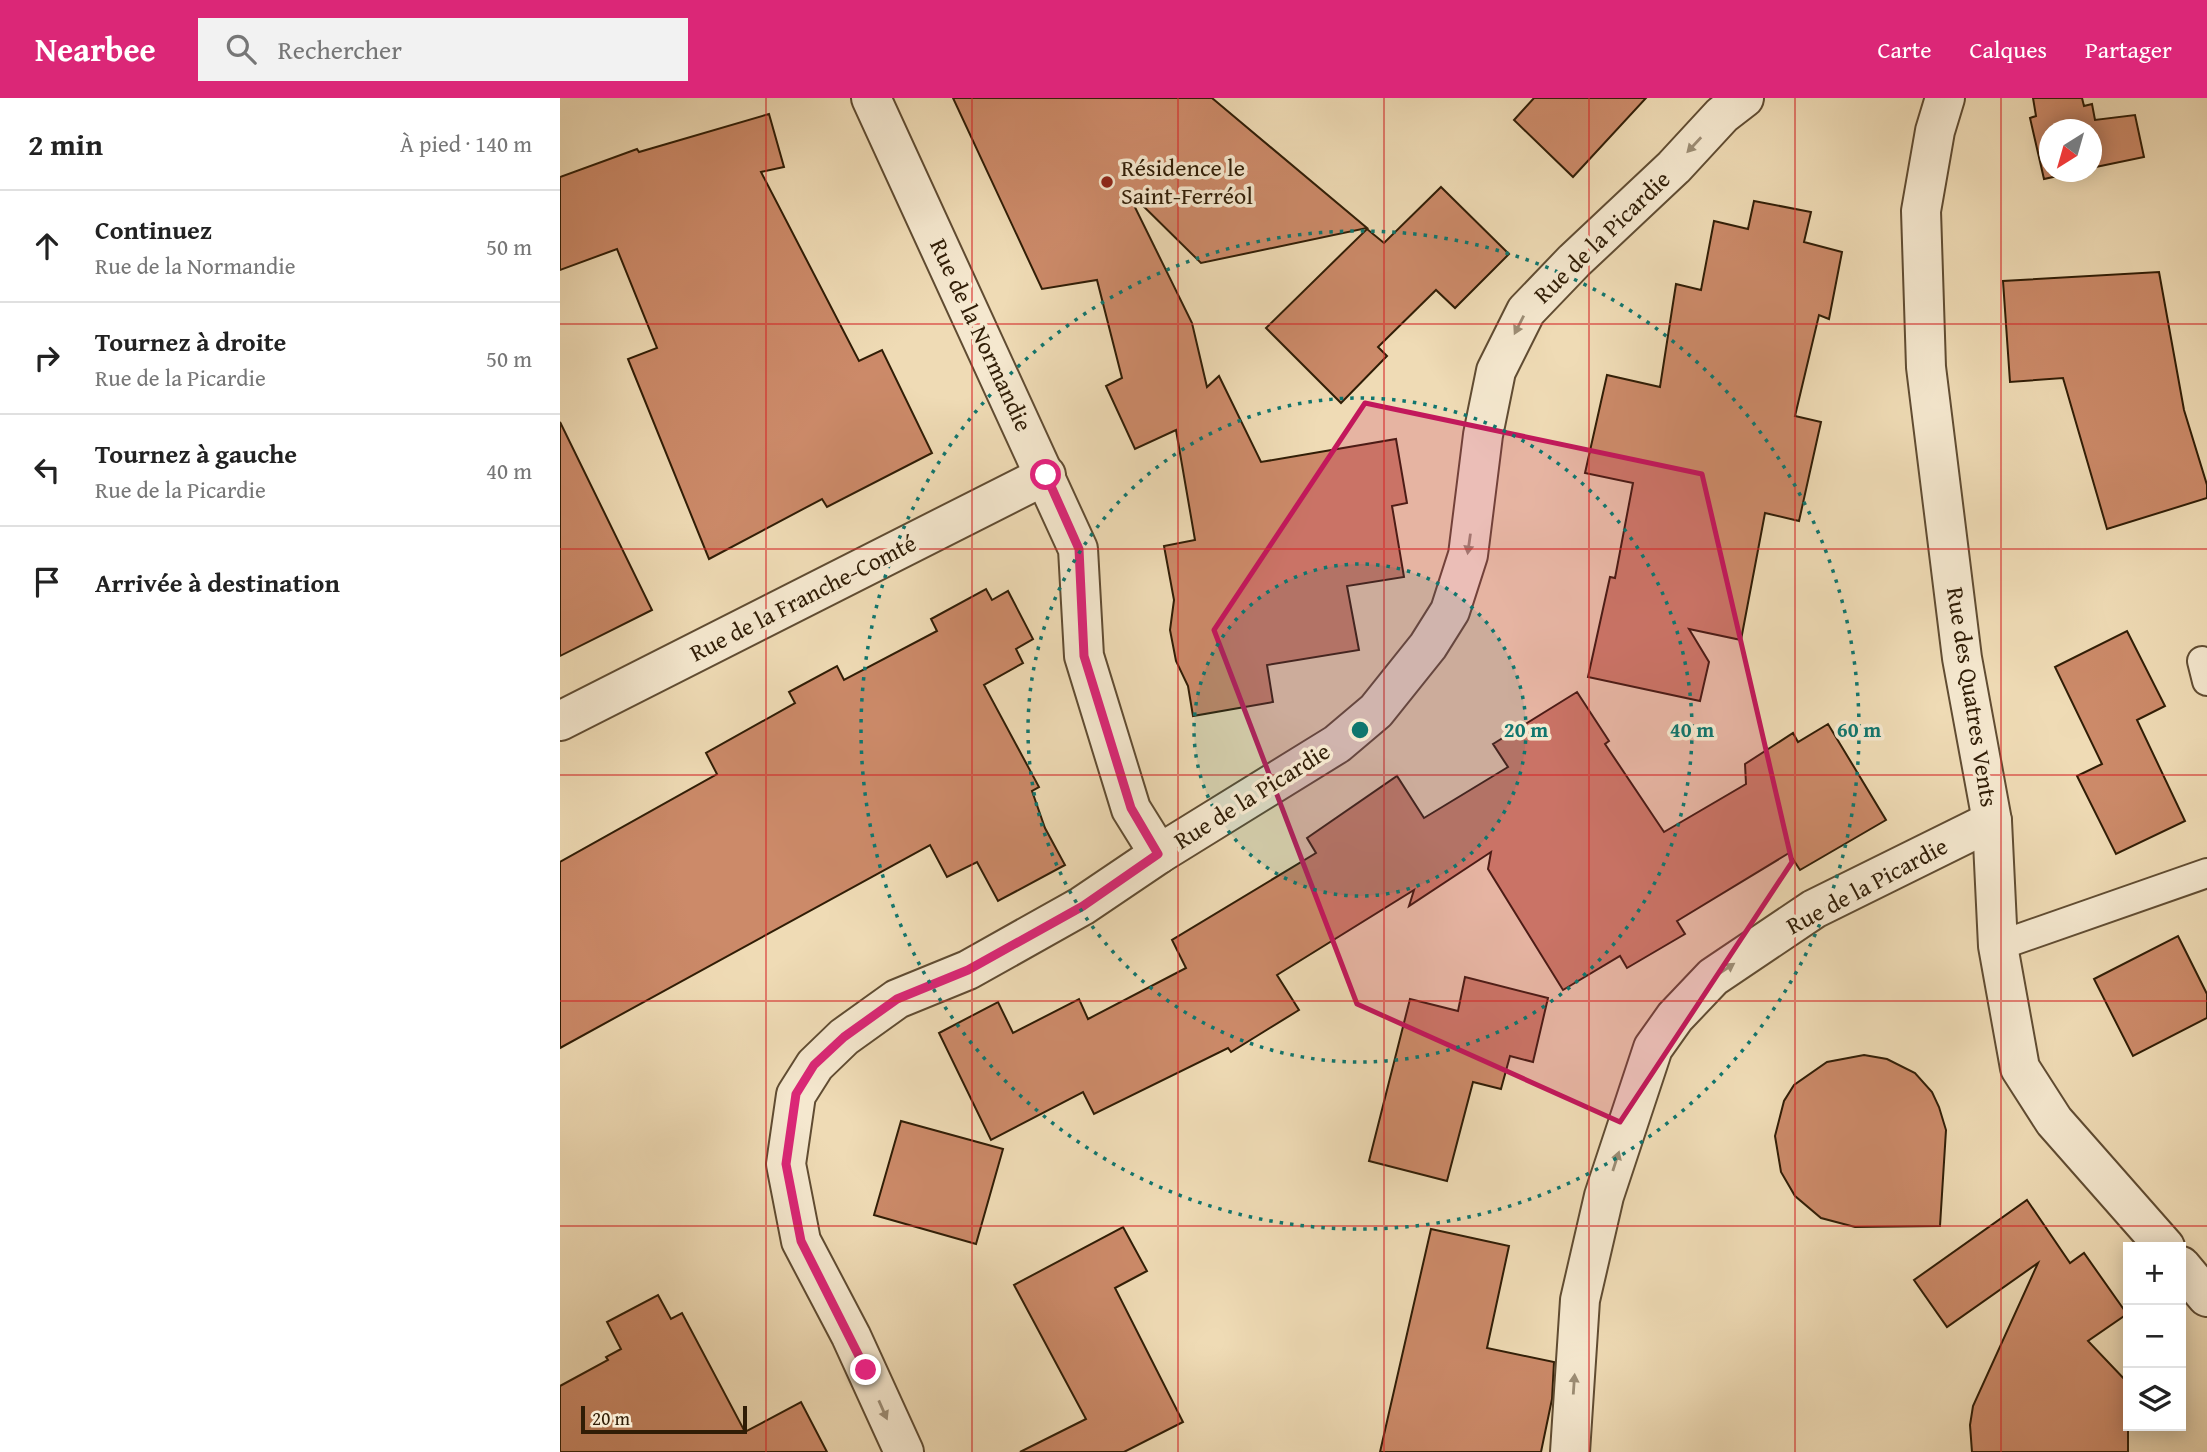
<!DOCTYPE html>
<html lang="fr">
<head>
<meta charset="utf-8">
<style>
  :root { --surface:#fff; --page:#f2f2f2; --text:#222; --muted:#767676; --line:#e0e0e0; --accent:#db2777 }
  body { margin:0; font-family:"Gentium Book Plus",serif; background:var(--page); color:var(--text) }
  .controls { position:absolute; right:21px; bottom:21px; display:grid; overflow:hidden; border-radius:0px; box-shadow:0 4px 18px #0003 }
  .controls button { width:63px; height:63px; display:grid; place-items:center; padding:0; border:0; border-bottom:2px solid var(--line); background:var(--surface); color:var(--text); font:35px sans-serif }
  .compass { position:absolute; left:1479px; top:21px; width:63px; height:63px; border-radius:50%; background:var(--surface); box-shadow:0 4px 18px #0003; rotate:217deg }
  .scale { position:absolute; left:21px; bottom:18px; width:166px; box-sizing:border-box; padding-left:7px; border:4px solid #301d06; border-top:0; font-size:19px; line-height:24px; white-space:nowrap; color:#301d06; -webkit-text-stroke:5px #f5e8cf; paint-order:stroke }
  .stop { position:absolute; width:21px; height:21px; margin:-16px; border:5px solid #db2777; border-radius:50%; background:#fff }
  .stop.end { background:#db2777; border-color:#fff; box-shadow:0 2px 7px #0008 }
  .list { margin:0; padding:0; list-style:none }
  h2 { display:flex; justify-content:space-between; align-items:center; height:91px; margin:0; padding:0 28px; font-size:30px }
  h2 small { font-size:23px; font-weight:400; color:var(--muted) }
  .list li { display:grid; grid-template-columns:46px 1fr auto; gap:21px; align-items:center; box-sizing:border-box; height:112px; padding:0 28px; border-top:2px solid var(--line) }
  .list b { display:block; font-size:26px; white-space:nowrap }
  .list p { margin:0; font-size:23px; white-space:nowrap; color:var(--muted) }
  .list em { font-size:23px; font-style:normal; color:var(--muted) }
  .icon { flex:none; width:38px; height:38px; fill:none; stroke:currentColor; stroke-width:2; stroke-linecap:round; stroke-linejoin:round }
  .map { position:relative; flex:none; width:1647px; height:1354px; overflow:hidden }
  header { display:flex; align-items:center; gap:42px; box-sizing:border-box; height:98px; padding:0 35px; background:var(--accent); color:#fff }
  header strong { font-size:33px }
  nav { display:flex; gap:38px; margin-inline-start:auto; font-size:24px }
  .search { width:490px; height:63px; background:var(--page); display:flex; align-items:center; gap:18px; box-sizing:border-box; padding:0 24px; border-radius:0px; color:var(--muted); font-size:26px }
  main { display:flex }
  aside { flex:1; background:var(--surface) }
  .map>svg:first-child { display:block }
  .building { fill:#cc8a69; stroke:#301d06; stroke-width:2 }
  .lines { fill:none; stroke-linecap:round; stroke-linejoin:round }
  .service-casing { stroke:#604c32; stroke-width:32 }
  .minor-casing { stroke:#604c32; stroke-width:42 }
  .service { stroke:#f5e8cf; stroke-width:28 }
  .minor { stroke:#f5e8cf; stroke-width:38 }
  .oneway { fill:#9c8d75 }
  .route { stroke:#db2777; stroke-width:9 }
  .marked { fill:#c2185b; fill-opacity:0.2; stroke:#c2185b; stroke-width:5; stroke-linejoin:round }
  .grid { fill:none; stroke:#d62828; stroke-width:2; stroke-opacity:0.55 }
  .ring { fill:none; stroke:#0f766e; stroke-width:3.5; stroke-dasharray:3.5 7 }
  .poi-dot { fill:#8f2418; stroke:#f5e8cf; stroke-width:2.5 }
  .labels { text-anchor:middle; stroke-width:7; stroke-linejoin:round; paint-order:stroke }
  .poi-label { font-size:24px; fill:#301d06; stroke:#f5e8cf; text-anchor:start }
  .street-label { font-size:24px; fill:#301d06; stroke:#f5e8cf }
  .centre { fill:#0f766e; stroke:#f5e8cf; stroke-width:3.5 }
  .ring-label { font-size:21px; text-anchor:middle; font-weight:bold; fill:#0f766e; stroke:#f5e8cf; stroke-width:7; stroke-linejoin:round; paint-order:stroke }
</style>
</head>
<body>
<header>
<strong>Nearbee</strong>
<div class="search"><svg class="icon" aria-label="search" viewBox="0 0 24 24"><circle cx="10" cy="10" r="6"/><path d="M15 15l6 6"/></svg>Rechercher</div>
<nav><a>Carte</a><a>Calques</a><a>Partager</a></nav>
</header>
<main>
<aside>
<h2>2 min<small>À pied · 140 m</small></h2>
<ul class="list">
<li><svg class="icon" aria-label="ahead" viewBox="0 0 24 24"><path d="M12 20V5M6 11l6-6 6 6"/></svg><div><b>Continuez</b><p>Rue de la Normandie</p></div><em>50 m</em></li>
<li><svg class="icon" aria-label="right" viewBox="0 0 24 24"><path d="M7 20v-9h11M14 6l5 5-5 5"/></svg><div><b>Tournez à droite</b><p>Rue de la Picardie</p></div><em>50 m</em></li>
<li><svg class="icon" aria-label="left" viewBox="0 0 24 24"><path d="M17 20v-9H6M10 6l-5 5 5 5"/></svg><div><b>Tournez à gauche</b><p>Rue de la Picardie</p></div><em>40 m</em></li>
<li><svg class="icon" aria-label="arrive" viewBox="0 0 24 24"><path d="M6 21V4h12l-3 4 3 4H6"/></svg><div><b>Arrivée à destination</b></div></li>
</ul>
</aside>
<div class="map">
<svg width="1647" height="1354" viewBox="0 0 1647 1354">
  <rect width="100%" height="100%" fill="#efdbb5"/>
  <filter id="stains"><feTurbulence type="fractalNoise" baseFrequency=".00286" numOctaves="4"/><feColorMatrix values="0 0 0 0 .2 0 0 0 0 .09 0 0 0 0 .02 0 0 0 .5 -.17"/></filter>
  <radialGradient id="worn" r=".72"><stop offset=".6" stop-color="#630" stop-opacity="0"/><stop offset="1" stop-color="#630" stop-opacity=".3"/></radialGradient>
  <g class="building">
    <path d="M393,0H652L807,130L641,165L566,91L632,225L647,289L659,278L701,364L836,341L847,405L832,408L844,479L787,488L799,552L707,567L713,604L633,618L628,588L616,563L610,532L614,502L604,448L635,442L616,332L575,351L546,288L562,280L537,182L482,191Z"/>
    <path d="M974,0H1086L1013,79L954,22Z"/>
    <path d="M1473,0H1522L1524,8L1532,6L1535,22L1575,17L1584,59L1531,70V32H1489V74H1516L1484,81L1470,20L1476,18Z"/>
    <path d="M209,16L224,69L201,74L299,263L322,252L372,355L267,409L262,401L149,461L68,261L97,250L57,151L0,172V79L77,51L79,54Z"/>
    <path d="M881,89L949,156L895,210L876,192L818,249L827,258L781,305L706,230L807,131L824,145Z"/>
    <path d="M1194,103L1251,114L1244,144L1282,154L1269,221L1259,217L1235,318L1261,324L1239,423L1205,415L1181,542L1129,531L1149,564L1140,603L1028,579L1050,479L1055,480L1073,385L1025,375L1047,277L1100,289L1116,186L1141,192L1154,123L1188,131Z"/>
    <path d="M1599,174L1624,312L1647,387V400L1547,431L1503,280L1450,284L1443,183Z"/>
    <path d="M0,324L92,512L0,558Z"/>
    <path d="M426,491L432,502L448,493L473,541L456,551L463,565L424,587L479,689L472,693L485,730L505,767L438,803L417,764L387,779L370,747L0,950V764L157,676L146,655L235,605L229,594L277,568L284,582L377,533L371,521Z"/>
    <path d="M1567,533L1605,608L1577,622L1625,723L1556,756L1517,678L1542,666L1495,569Z"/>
    <path d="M1017,594L1049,643L1045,646L1104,734L1186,686L1185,666L1233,635L1238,644L1268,626L1326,722L1240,772L1229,755L1117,823L1125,836L1067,870L1060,858L1003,892L928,771L931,754L849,808L854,792L717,877L739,912L671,954L668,950L534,1016L523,994L431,1042L379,935L438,904L453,935L519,901L528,921L626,870L612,842L756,755L747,740L837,678L864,720L948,669L933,646Z"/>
    <path d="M1618,838L1647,896V920L1573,958L1534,881Z"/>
    <path d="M905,879L988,900L973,964L950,958L941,991L913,984L887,1083L809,1063L850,901L898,913Z"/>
    <path d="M1304,957L1327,961L1355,975L1372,994L1379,1009L1386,1032L1380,1128L1295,1129L1261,1120L1235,1098L1221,1074L1215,1038L1224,1003L1234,987L1267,964Z"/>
    <path d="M341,1023L443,1051L416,1146L314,1117Z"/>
    <path d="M1467,1102L1510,1165L1524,1155L1567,1216L1528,1243L1568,1285V1354H1412L1410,1327L1413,1308L1478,1165L1387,1229L1354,1182Z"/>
    <path d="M563,1129L587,1173L555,1190L623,1324L564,1354H460L526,1321L454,1187Z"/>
    <path d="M871,1131L949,1148L927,1250L994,1264L992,1301L981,1354H820Z"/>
    <path d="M98,1197L111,1221L122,1215L185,1334L241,1304L267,1354H0V1288L48,1262L46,1259L61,1251L47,1224Z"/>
  </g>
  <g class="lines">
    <g class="service-casing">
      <g id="service">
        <path d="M1642,563L1647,583"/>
        <path d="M1438,848L1647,775"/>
      </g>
    </g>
    <g class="minor-casing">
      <g id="minor">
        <path d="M311,0L518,451L524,558L571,711L599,756"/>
        <path d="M1385,0L1375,33L1361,113L1366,269L1402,560L1432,723L1438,848L1460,970L1494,1023L1605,1149"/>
        <path d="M0,623L486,377"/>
        <path d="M1621,1168L1647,1199"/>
        <path d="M344,1354L291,1238L241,1143L226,1066L236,997L255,967L284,939L337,901L408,872L522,808L599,756L777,646L816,613L868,548L890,513L908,457L923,337L936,273L966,213L1014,163L1114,69L1162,17L1184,0"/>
        <path d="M1010,1354L1020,1202L1044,1098L1093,950L1115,919L1153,879L1254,811L1432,723"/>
      </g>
    </g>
    <use href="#service" class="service"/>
    <use href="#minor" class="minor"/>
  </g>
  <defs><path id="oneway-solid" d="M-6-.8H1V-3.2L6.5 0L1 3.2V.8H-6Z" transform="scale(1.75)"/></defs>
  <g class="oneway">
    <use href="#oneway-solid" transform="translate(1134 47) rotate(133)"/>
    <use href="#oneway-solid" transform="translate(959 227) rotate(117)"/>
    <use href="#oneway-solid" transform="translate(909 446) rotate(98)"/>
    <use href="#oneway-solid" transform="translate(1166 871) rotate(-34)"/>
    <use href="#oneway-solid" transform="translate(1056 1063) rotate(-72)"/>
    <use href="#oneway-solid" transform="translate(1014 1286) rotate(-86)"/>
    <use href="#oneway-solid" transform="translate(323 1312) rotate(66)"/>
  </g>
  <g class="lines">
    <path class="route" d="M306,1272L241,1143L226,1066L236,996L254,967L284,939L337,901L408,872L523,808L598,756L571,710L524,558L519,451L486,377"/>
  </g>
  <path class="marked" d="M805,305L1142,376L1232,764L1060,1024L797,906L654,532Z"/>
  <path class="grid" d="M206,0V1354M412,0V1354M618,0V1354M824,0V1354M1029,0V1354M1235,0V1354M1441,0V1354M0,226H1647M0,451H1647M0,677H1647M0,903H1647M0,1128H1647"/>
  <circle cx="800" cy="632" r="166" fill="#0f766e" fill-opacity=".12"/>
  <g class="ring">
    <circle cx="800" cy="632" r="166"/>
    <circle cx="800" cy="632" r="332"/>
    <circle cx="800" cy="632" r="499"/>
  </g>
  <circle class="poi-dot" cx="547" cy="84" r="7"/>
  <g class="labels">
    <g class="poi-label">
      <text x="561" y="78">Résidence le<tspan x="561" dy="28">Saint-Ferréol</tspan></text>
    </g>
    <g class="street-label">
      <text transform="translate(1042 139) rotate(-44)" y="8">Rue de la Picardie</text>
      <text transform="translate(421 237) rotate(65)" y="8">Rue de la Normandie</text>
      <text transform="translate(243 500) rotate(-27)" y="8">Rue de la Franche-Comté</text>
      <text transform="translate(1412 599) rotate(81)" y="8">Rue des Quatres Vents</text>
      <text transform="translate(692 698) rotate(-32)" y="8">Rue de la Picardie</text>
      <text transform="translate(1307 788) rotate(-28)" y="8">Rue de la Picardie</text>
    </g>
  </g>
  <circle cx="800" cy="632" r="10" class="centre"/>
  <g class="ring-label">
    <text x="966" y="639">20 m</text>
    <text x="1132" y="639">40 m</text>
    <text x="1299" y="639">60 m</text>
  </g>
  <rect width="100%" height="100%" filter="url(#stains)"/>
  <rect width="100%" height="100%" fill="url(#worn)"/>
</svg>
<div class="controls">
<button>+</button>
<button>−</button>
<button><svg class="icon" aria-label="layers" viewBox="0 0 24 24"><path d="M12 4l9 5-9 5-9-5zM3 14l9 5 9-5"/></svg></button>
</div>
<svg class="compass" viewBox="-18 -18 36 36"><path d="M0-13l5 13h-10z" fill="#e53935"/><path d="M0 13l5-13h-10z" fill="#767676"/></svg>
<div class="scale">20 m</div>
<div class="stop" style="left:486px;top:377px"></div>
<div class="stop end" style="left:306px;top:1272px"></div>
</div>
</main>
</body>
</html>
